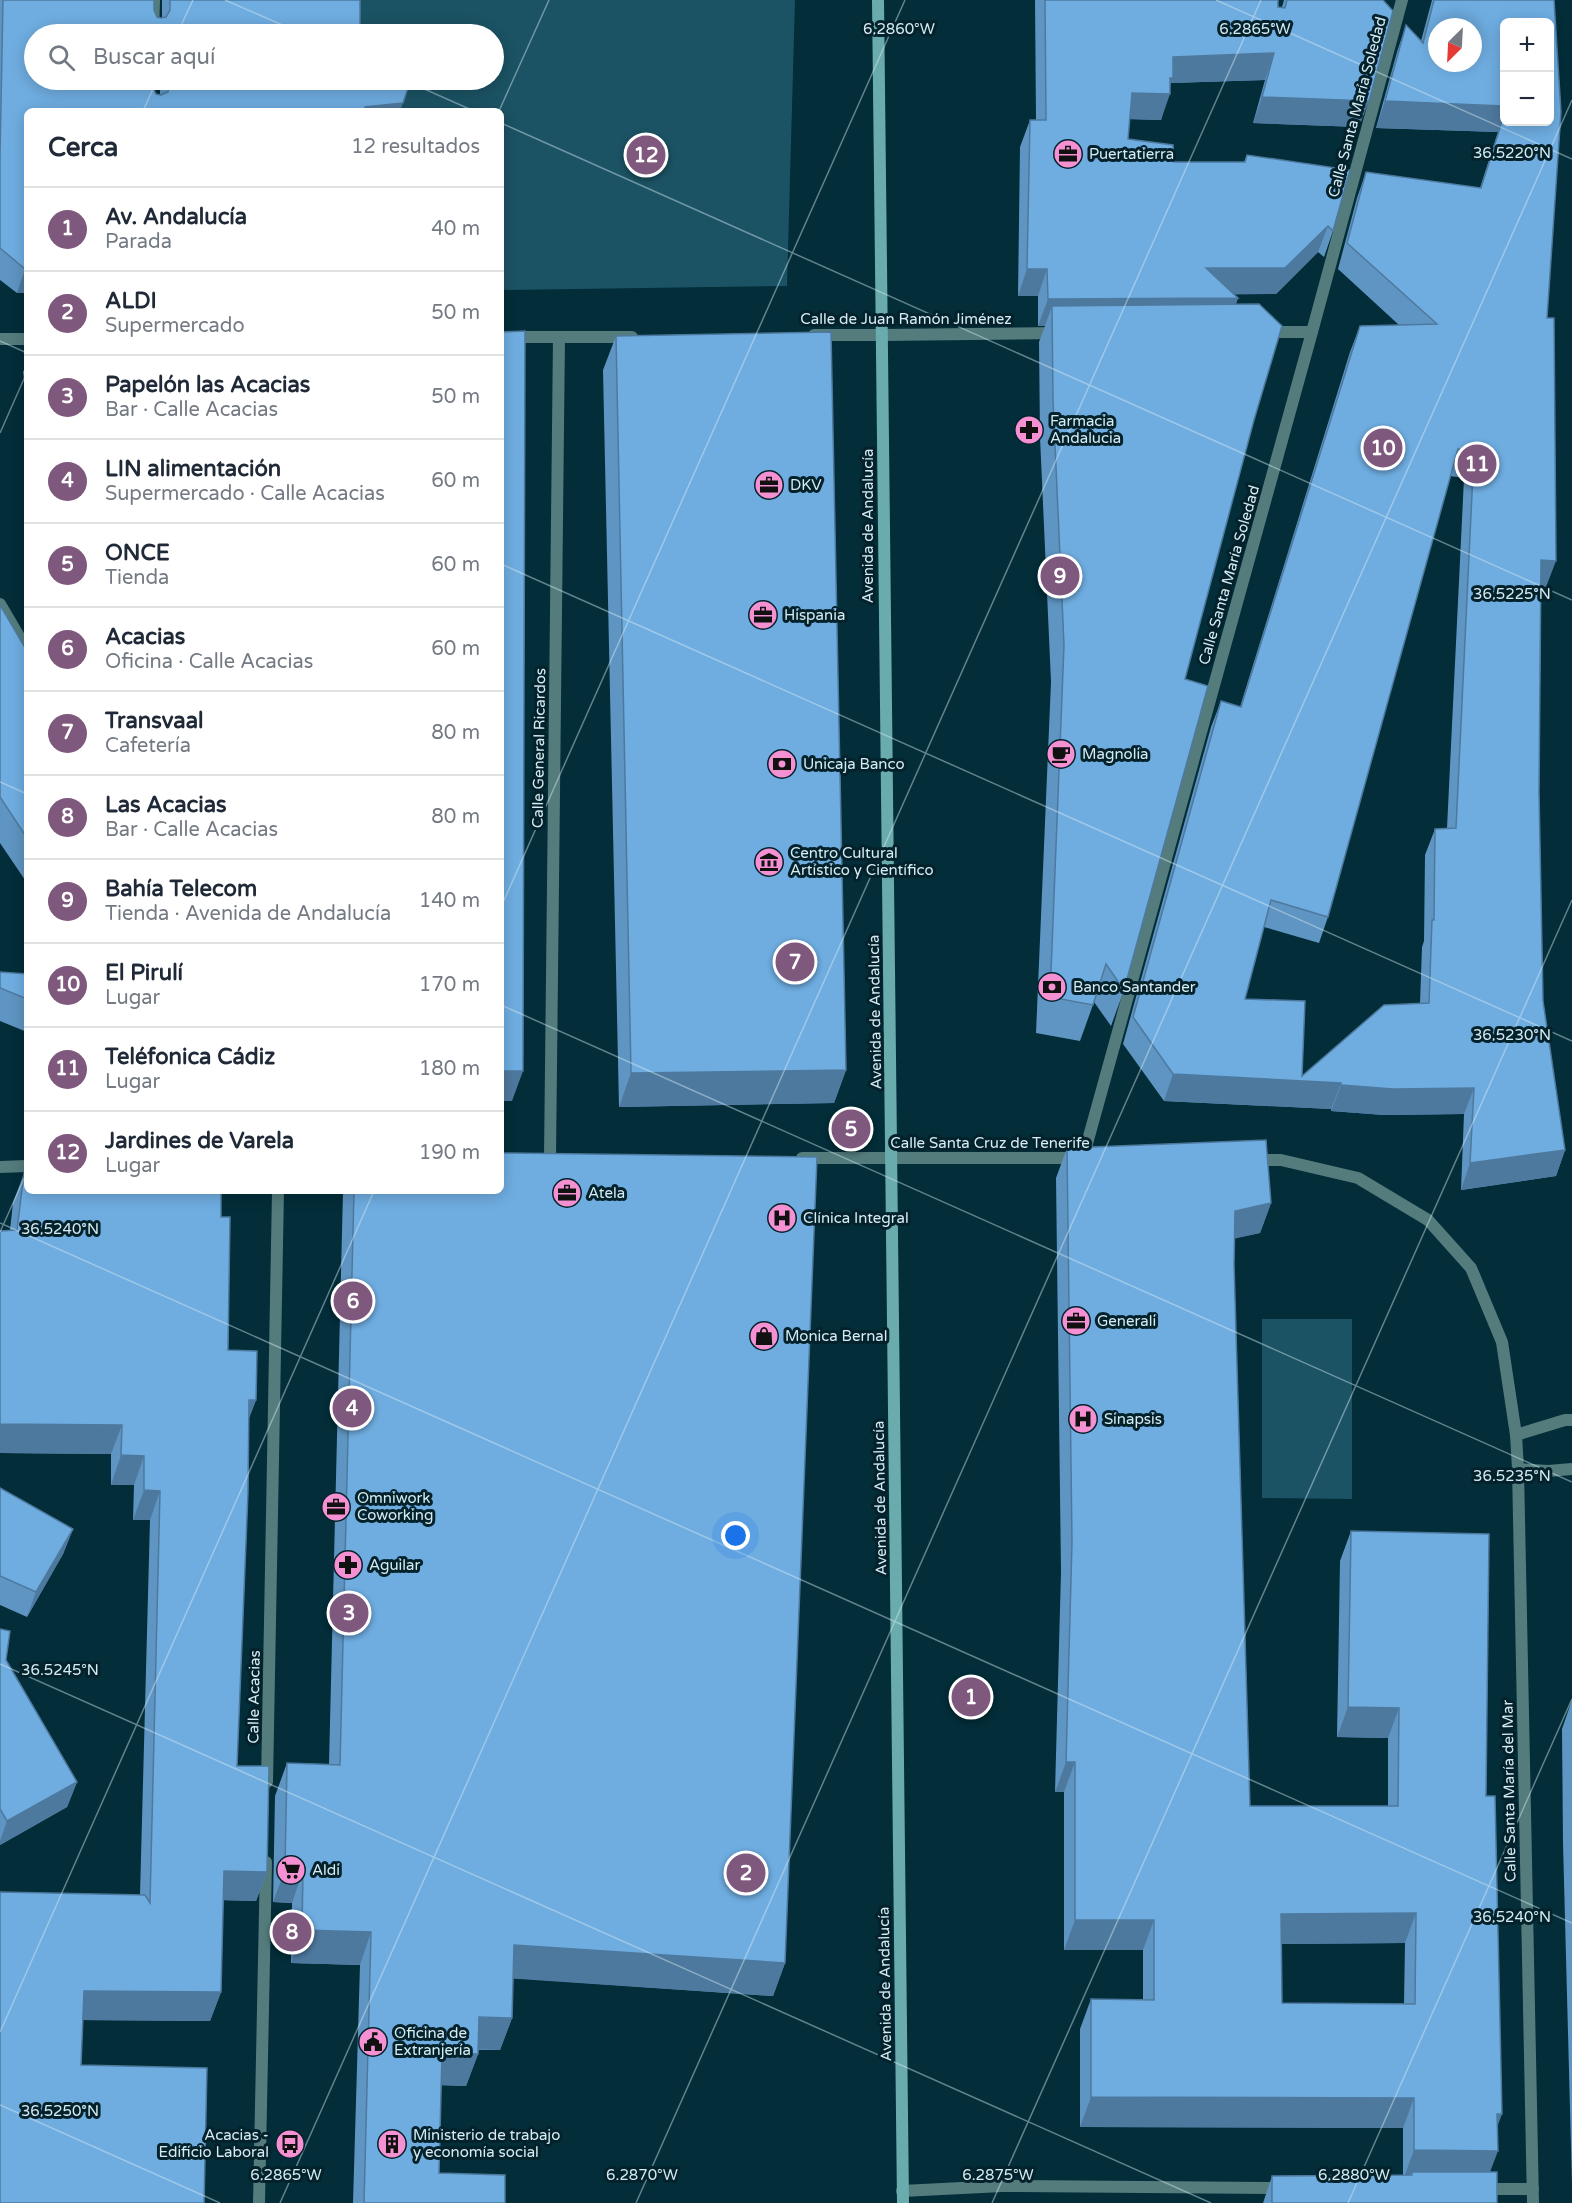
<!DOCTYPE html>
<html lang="es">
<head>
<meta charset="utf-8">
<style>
  :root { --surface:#fff; --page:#f6f6f7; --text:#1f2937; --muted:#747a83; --line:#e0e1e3; --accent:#7f587d }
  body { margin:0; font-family:"Varela Round",sans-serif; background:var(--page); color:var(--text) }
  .controls { position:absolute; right:18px; top:18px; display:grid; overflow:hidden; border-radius:9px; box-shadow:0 3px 15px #0003 }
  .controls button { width:54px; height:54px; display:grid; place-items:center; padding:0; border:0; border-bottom:2px solid var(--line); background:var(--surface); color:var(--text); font:30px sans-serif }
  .compass { position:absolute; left:1428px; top:18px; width:54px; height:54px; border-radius:50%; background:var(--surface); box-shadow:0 3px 15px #0003; rotate:204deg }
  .you { position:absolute; left:736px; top:1536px; width:21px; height:21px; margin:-15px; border:4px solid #fff; border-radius:50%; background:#1a73e8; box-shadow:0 0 0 9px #1a73e833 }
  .badge { display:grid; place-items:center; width:39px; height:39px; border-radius:50%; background:var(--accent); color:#fff; font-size:20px; font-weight:700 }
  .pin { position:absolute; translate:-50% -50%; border:3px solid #fff; box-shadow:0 2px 6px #0006 }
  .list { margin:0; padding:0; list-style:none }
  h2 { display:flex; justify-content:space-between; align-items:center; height:78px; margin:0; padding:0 24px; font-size:26px }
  h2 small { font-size:20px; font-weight:400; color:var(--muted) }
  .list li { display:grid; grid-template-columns:39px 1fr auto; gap:18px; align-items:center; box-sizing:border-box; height:84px; padding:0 24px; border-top:2px solid var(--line) }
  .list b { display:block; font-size:22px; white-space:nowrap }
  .list p { margin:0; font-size:20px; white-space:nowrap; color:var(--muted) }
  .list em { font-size:20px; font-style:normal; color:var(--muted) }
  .icon { flex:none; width:33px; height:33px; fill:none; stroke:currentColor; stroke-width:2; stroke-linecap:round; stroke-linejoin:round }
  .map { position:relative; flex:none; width:1572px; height:2203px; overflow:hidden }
  .search { position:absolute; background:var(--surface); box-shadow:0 3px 15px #0003; left:24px; top:24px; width:480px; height:66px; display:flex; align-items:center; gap:15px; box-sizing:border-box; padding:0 21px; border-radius:33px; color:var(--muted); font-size:22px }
  .panel { position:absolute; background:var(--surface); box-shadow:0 3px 15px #0003; left:24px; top:108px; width:480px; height:1086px; border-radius:9px }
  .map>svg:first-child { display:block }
  .green { fill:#1b5364 }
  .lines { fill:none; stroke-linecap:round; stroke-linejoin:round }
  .pedestrian { stroke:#547c7d; stroke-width:12 }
  .minor { stroke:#547c7d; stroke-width:12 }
  .tertiary { stroke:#547c7d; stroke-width:12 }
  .secondary { stroke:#6aacad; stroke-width:12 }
  .wall { fill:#5f95c2; fill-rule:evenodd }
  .shaded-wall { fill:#4e799e }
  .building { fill:#6fade1; stroke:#4e799e; stroke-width:1.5; fill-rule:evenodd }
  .ticks { fill:none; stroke:#d6ebf3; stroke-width:1.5; stroke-opacity:0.45 }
  .labels { text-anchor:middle; stroke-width:6; stroke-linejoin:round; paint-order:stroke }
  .street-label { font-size:15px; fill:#d6ebf3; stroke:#04222b }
  .poi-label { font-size:15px; fill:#d6ebf3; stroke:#04222b; text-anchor:start }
  .ticks-label { font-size:15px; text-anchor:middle; fill:#d6ebf3; stroke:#04222b; stroke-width:6; stroke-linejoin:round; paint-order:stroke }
</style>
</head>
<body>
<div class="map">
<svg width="1572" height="2203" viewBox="0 0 1572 2203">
  <rect width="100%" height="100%" fill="#022d39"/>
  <g class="green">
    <path d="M286,0H795L787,286L501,290V111H399L350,80H494V34H351Z"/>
    <path d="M1262,1319H1352V1499L1262,1498Z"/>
  </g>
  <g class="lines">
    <path class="pedestrian" d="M153,34L154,0"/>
    <g class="minor">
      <path d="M1264,332H1312"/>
      <path d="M882,335L1058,333"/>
      <path d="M550,1158L559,337"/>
      <path d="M802,1158H1079"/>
      <path d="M1083,1158L1312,332L1402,0"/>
      <path d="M1252,1160H1281L1358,1178L1428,1220L1471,1268L1502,1342L1516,1435L1518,1469L1533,2203"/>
      <path d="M0,1167L27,1166"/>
      <path d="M1516,1435L1565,1420H1572"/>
      <path d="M1518,1469L1548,1471L1572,1469"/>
      <path d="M1482,2189H1533"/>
      <path d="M902,2191L1002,2186L1282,2188"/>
    </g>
    <g class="tertiary">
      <path d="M814,335H882"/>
      <path d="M501,337H632"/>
      <path d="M0,339H27"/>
      <path d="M0,604L27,650"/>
      <path d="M267,1782L278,1191"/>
      <path d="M259,2203L266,1862"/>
    </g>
    <path class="secondary" d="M878,0L903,2203"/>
  </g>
  <g class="wall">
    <path d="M0,0H154V10L157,17L162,18V0H360L34,34L153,87L156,94L160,95V80H407L27,293H17L0,280Z"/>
    <path d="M1035,0H1278V7H1282L1284,0H1383L1359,127L1253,123L1265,80L1171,83L1161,120L1130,119L1128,139L1174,162H1244L1247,155L1333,231L1324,257L1318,252L1276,294H1234L1238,298L1236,304L1254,420L1185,679L1124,990L1111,1026L1094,1002L1080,1041L1036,1033L1051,682L1040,437L1039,342L1045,326H1038V296H1018L1020,147L1030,120H1036Z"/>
    <path d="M1432,0H1554L1547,318L1546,587H1541L1539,792L1543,1001L1565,1150L1556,1176L1461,1190L1464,1114L1384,1115L1331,1111V1109L1164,1101L1123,1044L1211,727L1221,701L1240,707L1350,352L1360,326L1399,325L1338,269L1357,198L1366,172L1480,188L1498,132L1376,128L1397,52L1406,25L1421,41ZM1450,476L1464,478L1447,828L1435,829L1425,855L1424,941L1422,947L1420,1004L1302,1076L1245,999L1264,927L1319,943L1328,917Z"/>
    <path d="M616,336L846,1070L834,1103L619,1107L603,370Z"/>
    <path d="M27,363V400L23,372Z"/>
    <path d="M0,605L27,651V883L0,843Z"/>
    <path d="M0,972L27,974V1032L0,1021Z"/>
    <path d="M1067,1148L1271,1203L1260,1233L1235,1238L1234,1264L1250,1806H1388V1738L1337,1737L1340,1561L1351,1531L1486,1796L1498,2125L1490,2172L1497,2203H1263L1272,2176L1403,2175V2128L1080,2127V2029L1091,1999L1143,2000V1950H1064V1792H1055L1061,1572L1056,1178ZM1405,1943L1404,2004L1282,2003L1281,1944Z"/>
    <path d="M27,1171V1191H221V1217H230L228,1350L257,1351L256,1400L249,1418L248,1492L237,1766H269L267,1872L256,1901L223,1900L221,1992L210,2021L83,2020L81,2065L207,2068L204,2203H0V1892L140,1895L150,1520H133L134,1485H111V1454L0,1453V1231L10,1230L13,1203L24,1173Z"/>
    <path d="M343,1191H501L785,1963L773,1996L513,1978L512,2018L500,2050H478V2054L466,2086L441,2085L439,2173L505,2203H353L360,1965L291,1963L292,1903L273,1902L275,1796L287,1763L329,1764Z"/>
    <path d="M0,1488L73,1529L63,1554L27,1617L0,1605Z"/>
    <path d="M0,1629L6,1660L77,1782L67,1807L0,1845Z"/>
    <path d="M1572,1700V2185L1563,1843L1562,1729Z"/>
  </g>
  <g class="shaded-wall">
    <path d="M1274,53L1265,80L1171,83L1167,94H1170L1161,120L1122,119L1132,93L1173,57Z"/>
    <path d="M1262,97L1369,101L1359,127L1253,123Z"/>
    <path d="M1385,101L1504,106V114L1498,132L1376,128Z"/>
    <path d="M403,103L400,111H363L365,107Z"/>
    <path d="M1328,226L1318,252L1276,294L1197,295L1206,268Z"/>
    <path d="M25,269H27V293H17Z"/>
    <path d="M1027,269H1047L1038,296H1018Z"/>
    <path d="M1238,298L1228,324L1052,306L1045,326H1038L1048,299Z"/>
    <path d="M1541,560L1556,561L1546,587L1532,586Z"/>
    <path d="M846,1070L834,1103L619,1107L631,1073Z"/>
    <path d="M501,1071H523L512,1101H501Z"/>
    <path d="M1173,1074L1341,1083L1331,1109L1164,1101Z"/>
    <path d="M1341,1085L1474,1088L1464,1114L1384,1115L1331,1111Z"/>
    <path d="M1565,1150L1556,1176L1461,1190L1470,1163Z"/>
    <path d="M1271,1203L1260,1233L1224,1241L1235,1211Z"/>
    <path d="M249,1400H256L245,1429Z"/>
    <path d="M0,1424L122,1425L111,1454L0,1453Z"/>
    <path d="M121,1455L144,1456L134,1485H111Z"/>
    <path d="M144,1490L160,1491L150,1520H133Z"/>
    <path d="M73,1529L63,1554L27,1617L36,1592Z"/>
    <path d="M1348,1707L1399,1708L1388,1738L1337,1737Z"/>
    <path d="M1066,1762H1075L1064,1792H1055Z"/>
    <path d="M77,1782L67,1807L0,1845V1841L7,1821Z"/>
    <path d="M285,1870H303L292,1903L273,1902Z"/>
    <path d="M224,1871L267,1872L256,1901L213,1900Z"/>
    <path d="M1416,1913L1405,1943L1270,1944L1281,1914Z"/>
    <path d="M1075,1920H1154L1143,1950H1064Z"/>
    <path d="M302,1930L371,1932L360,1965L291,1963Z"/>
    <path d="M514,1945L785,1963L773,1996L503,1978Z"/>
    <path d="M84,1991L221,1992L210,2021L74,2020Z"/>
    <path d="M479,2017L512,2018L500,2050L468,2049Z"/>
    <path d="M442,2053L478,2054L466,2086L431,2085Z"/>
    <path d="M1091,2097L1414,2098L1403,2128L1080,2127Z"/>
    <path d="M1497,2114H1502L1491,2144Z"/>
    <path d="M1414,2150L1498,2151L1487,2180L1412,2172L1409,2180H1403Z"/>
  </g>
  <g class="building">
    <path d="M3,0H154V10L157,17L161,18L166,17L170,10V0H360V34H34V80H153V87L156,94L161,95L168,92L169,87V80H407L409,85L403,103L365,107L364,111H27V269H25L0,248V156Z"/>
    <path d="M1045,0H1278V7L1285,8L1287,0H1383L1393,11L1369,101L1262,97L1274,53L1173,57V78H1170V94L1132,93L1128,139L1173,145L1174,162H1245L1247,155L1350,170L1333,231L1328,226L1285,268H1206L1238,298L1048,299L1047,269H1027L1030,120H1046Z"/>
    <path d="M1434,0H1554L1561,112L1547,318H1554L1556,561L1541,560L1539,792L1543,1001L1565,1150L1470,1163L1474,1088L1393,1089L1341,1085V1083L1173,1074L1133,1017L1221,701L1241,707L1360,326L1437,324L1347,243L1366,172L1481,188L1504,115V122H1550V22H1504V106L1385,101L1406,25L1423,43ZM1437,27H1473V63H1437ZM1458,449L1474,452L1456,828L1435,829L1434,920H1432L1429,1003L1384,1005L1302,1076L1305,1001L1245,999L1271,900L1328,917Z"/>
    <path d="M1259,304L1282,326L1254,420L1185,679L1208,686L1124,990L1106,964L1093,1005L1050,997L1064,645L1053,400L1052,306Z"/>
    <path d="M525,331L523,1071H501V332Z"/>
    <path d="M831,332L846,1070L631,1073L616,336Z"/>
    <path d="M0,605L27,651V838L0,797Z"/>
    <path d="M0,972L27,974V999L0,988Z"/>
    <path d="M1266,1140L1271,1203L1235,1211L1234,1264L1250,1806H1398L1399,1708L1348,1707L1351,1531L1489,1534L1486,1796H1495L1502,2114H1497L1498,2151L1414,2150V2098L1091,2097V1999L1154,2000V1920H1075V1762H1066L1072,1542L1067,1148ZM1416,1913L1415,2004L1282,2003L1281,1914Z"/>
    <path d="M501,1153L817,1157L785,1963L514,1945L512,2018L479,2017L478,2054L442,2053L439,2173L505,2175V2203H364L371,1932L302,1930L303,1870H285L287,1763L340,1765L354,1191H501Z"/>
    <path d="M27,1171V1191H221V1217H230L228,1350L257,1351L256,1400H249L248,1492L237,1766H269L267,1872L224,1871L221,1992L84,1991L81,2065L207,2068L204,2203H0V1892L145,1895L150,1903L160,1491L144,1490V1456L121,1455L122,1425L0,1424V1231L17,1230L24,1173Z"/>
    <path d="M0,1488L73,1529L36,1592L0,1576Z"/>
    <path d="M0,1629L10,1631L6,1660L77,1782L7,1821L0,1809Z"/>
    <path d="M1412,2172H1497V2203H1272V2176L1412,2175Z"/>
  </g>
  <path class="ticks" d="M225,0L303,34M1216,0L1572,159M177,34L193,0M404,80L474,111M143,111L157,80M499,111L549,0M501,123L1572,600M0,341L27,353M0,433L27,372M501,564L1572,1041M0,782L27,794M501,907L905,0M501,1005L1572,1482M0,1223L1572,1923M0,1232L27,1172M0,1664L1211,2203M0,2032L374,1191M0,2105L220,2203M280,2203L1261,0M636,2203L1572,100M992,2203L1572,900M1348,2203L1572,1699"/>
  <defs>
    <g id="office-disc" transform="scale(1.5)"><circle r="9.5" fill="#f591d3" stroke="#04222b"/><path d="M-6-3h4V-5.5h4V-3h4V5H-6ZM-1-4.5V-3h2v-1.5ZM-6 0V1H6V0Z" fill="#111"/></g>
    <g id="pharmacy-disc" transform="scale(1.5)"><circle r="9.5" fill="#f591d3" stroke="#04222b"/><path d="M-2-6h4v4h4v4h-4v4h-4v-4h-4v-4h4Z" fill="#111"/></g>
    <g id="cafe-disc" transform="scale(1.5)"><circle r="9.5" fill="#f591d3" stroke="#04222b"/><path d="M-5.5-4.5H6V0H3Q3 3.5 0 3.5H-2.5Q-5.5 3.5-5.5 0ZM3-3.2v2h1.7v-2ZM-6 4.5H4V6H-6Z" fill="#111"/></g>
    <g id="bank-disc" transform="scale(1.5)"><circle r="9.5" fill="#f591d3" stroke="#04222b"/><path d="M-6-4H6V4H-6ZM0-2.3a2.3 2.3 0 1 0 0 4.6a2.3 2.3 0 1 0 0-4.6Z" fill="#111"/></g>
    <g id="museum-disc" transform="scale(1.5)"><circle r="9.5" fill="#f591d3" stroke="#04222b"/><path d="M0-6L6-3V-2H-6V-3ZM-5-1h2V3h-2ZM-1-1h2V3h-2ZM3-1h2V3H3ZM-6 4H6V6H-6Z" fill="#111"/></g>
    <g id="hospital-disc" transform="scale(1.5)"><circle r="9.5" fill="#f591d3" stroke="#04222b"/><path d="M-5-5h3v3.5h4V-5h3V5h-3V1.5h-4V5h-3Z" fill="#111"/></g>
    <g id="shop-disc" transform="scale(1.5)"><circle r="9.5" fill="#f591d3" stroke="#04222b"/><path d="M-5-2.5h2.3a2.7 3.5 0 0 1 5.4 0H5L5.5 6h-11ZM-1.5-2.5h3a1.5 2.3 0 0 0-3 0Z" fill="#111"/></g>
    <g id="supermarket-disc" transform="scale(1.5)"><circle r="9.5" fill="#f591d3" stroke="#04222b"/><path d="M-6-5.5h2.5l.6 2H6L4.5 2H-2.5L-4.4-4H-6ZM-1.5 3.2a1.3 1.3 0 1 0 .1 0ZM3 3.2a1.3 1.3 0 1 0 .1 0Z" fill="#111"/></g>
    <g id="civic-disc" transform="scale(1.5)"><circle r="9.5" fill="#f591d3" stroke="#04222b"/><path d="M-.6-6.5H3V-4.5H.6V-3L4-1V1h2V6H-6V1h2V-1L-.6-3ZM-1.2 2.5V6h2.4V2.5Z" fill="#111"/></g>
    <g id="bus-disc" transform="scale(1.5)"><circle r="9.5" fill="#f591d3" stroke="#04222b"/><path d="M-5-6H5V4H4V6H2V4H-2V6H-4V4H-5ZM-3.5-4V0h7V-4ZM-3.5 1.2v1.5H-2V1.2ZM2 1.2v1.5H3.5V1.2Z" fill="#111"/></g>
    <g id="building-disc" transform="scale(1.5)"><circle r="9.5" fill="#f591d3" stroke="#04222b"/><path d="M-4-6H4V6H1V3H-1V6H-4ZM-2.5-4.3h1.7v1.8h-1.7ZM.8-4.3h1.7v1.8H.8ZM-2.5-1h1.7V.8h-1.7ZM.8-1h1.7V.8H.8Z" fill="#111"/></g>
  </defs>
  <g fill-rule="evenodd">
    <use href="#office-disc" x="1068" y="154"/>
    <use href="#pharmacy-disc" x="1029" y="430"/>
    <use href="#office-disc" x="769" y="485"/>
    <use href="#office-disc" x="763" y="615"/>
    <use href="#cafe-disc" x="1061" y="754"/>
    <use href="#bank-disc" x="782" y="764"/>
    <use href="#museum-disc" x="769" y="862"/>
    <use href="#bank-disc" x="1052" y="987"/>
    <use href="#office-disc" x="567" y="1193"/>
    <use href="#hospital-disc" x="782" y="1218"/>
    <use href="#office-disc" x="1076" y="1321"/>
    <use href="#shop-disc" x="764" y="1336"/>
    <use href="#hospital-disc" x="1083" y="1419"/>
    <use href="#office-disc" x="336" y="1507"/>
    <use href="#pharmacy-disc" x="348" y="1565"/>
    <use href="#supermarket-disc" x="291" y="1870"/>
    <use href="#civic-disc" x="373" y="2042"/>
    <use href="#bus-disc" x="290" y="2144"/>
    <use href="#building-disc" x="392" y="2144"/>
  </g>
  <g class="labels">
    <g class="street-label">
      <text transform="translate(1357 107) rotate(-75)" y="5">Calle Santa María Soledad</text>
      <text x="906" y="324">Calle de Juan Ramón Jiménez</text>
      <text transform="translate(868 526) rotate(-90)" y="5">Avenida de Andalucía</text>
      <text transform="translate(1229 575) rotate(-74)" y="5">Calle Santa María Soledad</text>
      <text transform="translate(539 748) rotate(-89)" y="5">Calle General Ricardos</text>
      <text transform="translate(875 1012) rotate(-91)" y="5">Avenida de Andalucía</text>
      <text x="990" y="1148">Calle Santa Cruz de Tenerife</text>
      <text transform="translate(880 1498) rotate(-91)" y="5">Avenida de Andalucía</text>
      <text transform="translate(254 1697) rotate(-89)" y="5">Calle Acacias</text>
      <text transform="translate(1509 1791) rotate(-91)" y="5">Calle Santa María del Mar</text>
      <text transform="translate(885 1984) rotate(-91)" y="5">Avenida de Andalucía</text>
    </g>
    <g class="poi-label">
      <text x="1089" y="159">Puertatierra</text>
      <text x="1050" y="426">Farmacia<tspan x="1050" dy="17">Andalucia</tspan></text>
      <text x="790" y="490">DKV</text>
      <text x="784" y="620">Hispania</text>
      <text x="1082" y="759">Magnolia</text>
      <text x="803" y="769">Unicaja Banco</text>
      <text x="790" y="858">Centro Cultural<tspan x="790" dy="17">Artístico y Científico</tspan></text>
      <text x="1073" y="992">Banco Santander</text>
      <text x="588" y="1198">Atela</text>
      <text x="803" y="1223">Clínica Integral</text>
      <text x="1097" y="1326">Generali</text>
      <text x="785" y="1341">Monica Bernal</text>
      <text x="1104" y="1424">Sinapsis</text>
      <text x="357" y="1503">Omniwork<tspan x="357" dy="17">Coworking</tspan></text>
      <text x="369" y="1570">Aguilar</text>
      <text x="312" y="1875">Aldi</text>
      <text x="394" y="2038">Oficina de<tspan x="394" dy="17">Extranjería</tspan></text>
      <text x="269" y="2140" text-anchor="end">Acacias -<tspan x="269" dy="17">Edificio Laboral</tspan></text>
      <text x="413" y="2140">Ministerio de trabajo<tspan x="413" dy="17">y economía social</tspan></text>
    </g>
  </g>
  <g class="ticks-label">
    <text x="899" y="34">6.2860°W</text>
    <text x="1255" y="34">6.2865°W</text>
    <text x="1512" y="158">36.5220°N</text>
    <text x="1512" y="599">36.5225°N</text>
    <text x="1512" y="1040">36.5230°N</text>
    <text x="60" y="1234">36.5240°N</text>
    <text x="1512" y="1481">36.5235°N</text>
    <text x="60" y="1675">36.5245°N</text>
    <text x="1512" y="1922">36.5240°N</text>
    <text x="60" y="2116">36.5250°N</text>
    <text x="286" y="2180">6.2865°W</text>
    <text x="642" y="2180">6.2870°W</text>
    <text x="998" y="2180">6.2875°W</text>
    <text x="1354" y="2180">6.2880°W</text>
  </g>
</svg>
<div class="controls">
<button>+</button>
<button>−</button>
</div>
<svg class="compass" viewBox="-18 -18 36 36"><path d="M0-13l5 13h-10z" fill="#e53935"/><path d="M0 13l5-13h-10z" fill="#747a83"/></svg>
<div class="you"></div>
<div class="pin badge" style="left:971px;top:1697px">1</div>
<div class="pin badge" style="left:746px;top:1873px">2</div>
<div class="pin badge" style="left:349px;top:1613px">3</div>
<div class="pin badge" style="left:352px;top:1408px">4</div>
<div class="pin badge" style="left:851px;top:1129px">5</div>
<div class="pin badge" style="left:353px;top:1301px">6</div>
<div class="pin badge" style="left:795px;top:962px">7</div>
<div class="pin badge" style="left:292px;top:1932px">8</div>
<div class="pin badge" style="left:1060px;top:576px">9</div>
<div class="pin badge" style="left:1383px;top:448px">10</div>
<div class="pin badge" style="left:1477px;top:464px">11</div>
<div class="pin badge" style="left:646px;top:155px">12</div>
<div class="search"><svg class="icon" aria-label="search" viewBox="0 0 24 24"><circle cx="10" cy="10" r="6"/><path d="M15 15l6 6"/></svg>Buscar aquí</div>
<section class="panel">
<h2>Cerca<small>12 resultados</small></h2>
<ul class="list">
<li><span class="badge">1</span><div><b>Av. Andalucía</b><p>Parada</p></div><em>40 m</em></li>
<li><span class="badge">2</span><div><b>ALDI</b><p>Supermercado</p></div><em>50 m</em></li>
<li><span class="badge">3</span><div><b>Papelón las Acacias</b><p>Bar · Calle Acacias</p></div><em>50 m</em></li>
<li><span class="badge">4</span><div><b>LIN alimentación</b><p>Supermercado · Calle Acacias</p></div><em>60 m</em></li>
<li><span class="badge">5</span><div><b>ONCE</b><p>Tienda</p></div><em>60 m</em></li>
<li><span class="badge">6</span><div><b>Acacias</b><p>Oficina · Calle Acacias</p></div><em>60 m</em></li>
<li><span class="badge">7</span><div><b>Transvaal</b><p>Cafetería</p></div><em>80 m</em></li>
<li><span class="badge">8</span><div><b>Las Acacias</b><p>Bar · Calle Acacias</p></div><em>80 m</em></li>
<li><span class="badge">9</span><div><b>Bahía Telecom</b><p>Tienda · Avenida de Andalucía</p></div><em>140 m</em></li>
<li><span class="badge">10</span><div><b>El Pirulí</b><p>Lugar</p></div><em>170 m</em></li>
<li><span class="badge">11</span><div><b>Teléfonica Cádiz</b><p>Lugar</p></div><em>180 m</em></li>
<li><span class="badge">12</span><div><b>Jardines de Varela</b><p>Lugar</p></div><em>190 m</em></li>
</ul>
</section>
</div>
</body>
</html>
